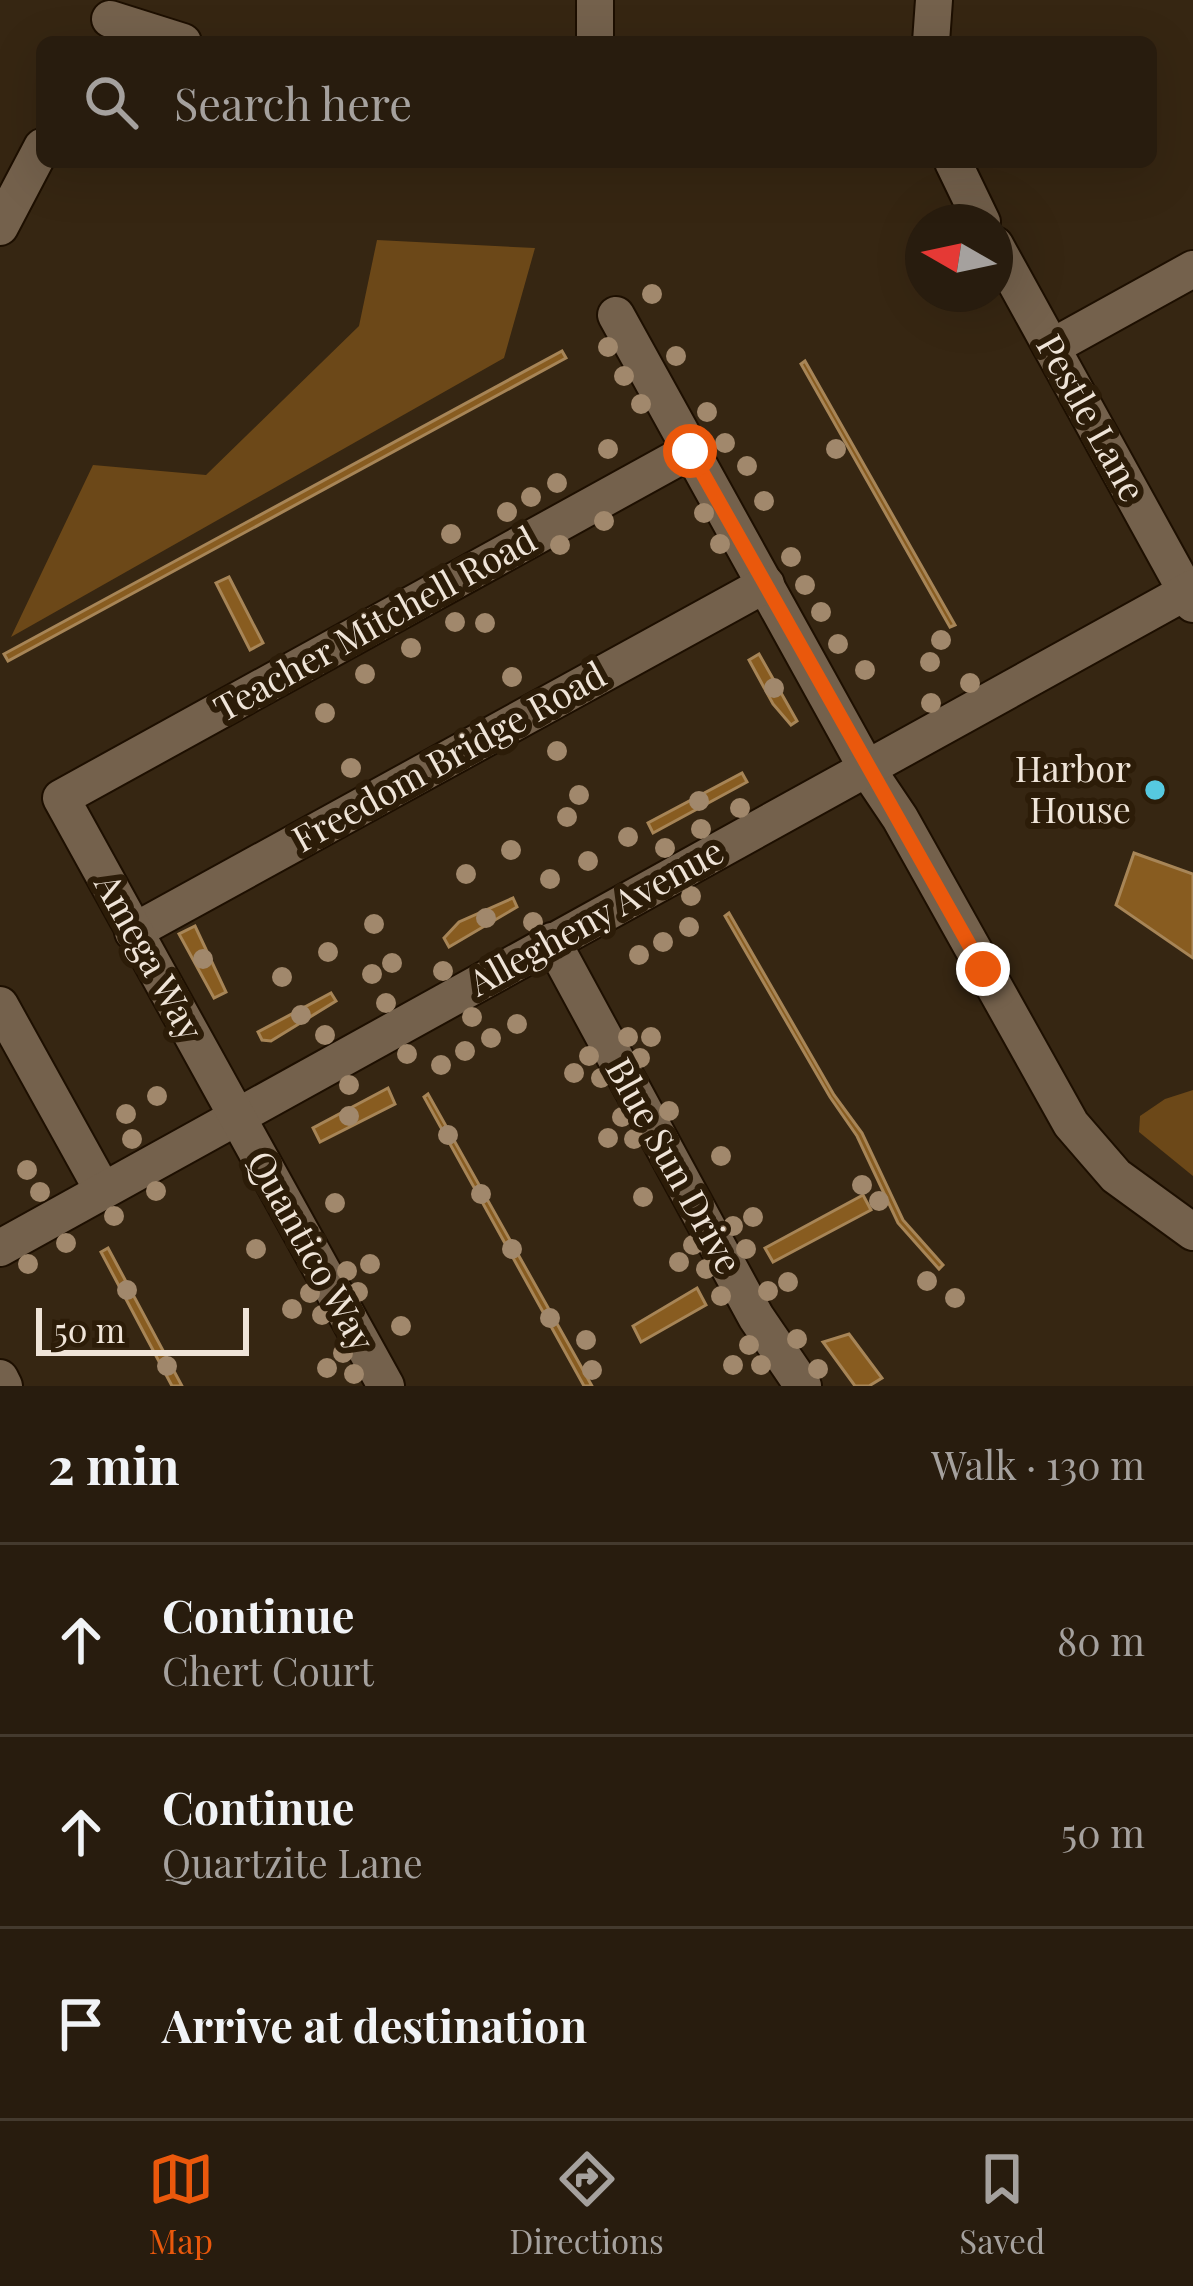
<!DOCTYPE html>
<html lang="en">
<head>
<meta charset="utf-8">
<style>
  :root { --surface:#281c0e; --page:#302517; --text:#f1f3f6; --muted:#a5a19e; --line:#443a2e; --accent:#ea580c }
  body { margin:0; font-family:"Playfair Display",serif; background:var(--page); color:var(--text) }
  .compass { position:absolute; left:905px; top:204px; width:108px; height:108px; border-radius:50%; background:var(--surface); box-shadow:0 12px 48px #0002; rotate:279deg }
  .scale { position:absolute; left:36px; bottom:30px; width:213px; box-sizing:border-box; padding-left:12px; border:6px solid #efe4d8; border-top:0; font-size:33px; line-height:42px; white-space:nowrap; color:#efe4d8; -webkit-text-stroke:9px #2c1c08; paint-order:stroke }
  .stop { position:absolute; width:36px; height:36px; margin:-27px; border:9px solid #ea580c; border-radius:50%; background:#fff }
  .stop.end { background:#ea580c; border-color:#fff; box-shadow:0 3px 12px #0008 }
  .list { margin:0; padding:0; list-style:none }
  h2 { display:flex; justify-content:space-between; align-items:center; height:156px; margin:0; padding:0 48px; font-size:51px }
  h2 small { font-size:39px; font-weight:400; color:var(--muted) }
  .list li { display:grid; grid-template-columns:78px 1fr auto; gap:36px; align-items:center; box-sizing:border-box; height:192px; padding:0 48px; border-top:3px solid var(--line) }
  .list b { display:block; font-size:45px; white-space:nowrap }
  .list p { margin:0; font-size:39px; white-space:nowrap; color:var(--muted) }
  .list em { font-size:39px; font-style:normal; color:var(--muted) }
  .icon { flex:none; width:66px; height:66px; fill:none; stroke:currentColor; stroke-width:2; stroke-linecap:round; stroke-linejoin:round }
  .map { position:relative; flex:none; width:1193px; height:1386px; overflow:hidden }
  .search { position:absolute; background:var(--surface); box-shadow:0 12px 48px #0002; left:36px; right:36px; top:36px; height:132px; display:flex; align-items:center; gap:30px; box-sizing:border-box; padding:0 42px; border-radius:18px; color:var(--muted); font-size:45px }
  .sheet { height:732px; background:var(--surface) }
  nav { display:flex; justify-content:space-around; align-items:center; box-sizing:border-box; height:168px; border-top:3px solid var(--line); background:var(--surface); font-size:33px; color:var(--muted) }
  nav a { display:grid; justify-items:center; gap:6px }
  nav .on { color:var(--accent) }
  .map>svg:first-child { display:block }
  .green { fill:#6c4818 }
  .water { fill:#885c20; stroke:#a78557; stroke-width:3 }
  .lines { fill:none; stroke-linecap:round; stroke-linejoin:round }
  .minor-casing { stroke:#1d0f00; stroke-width:40 }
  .minor { stroke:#74614c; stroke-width:36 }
  .tree { fill:#a1886c }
  .route { stroke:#ea580c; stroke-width:15 }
  .poi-dot { fill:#56c9e0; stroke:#2c1c08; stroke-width:4.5 }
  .labels { text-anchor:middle; stroke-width:12; stroke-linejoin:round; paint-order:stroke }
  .street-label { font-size:36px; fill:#efe4d8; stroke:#2c1c08 }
  .poi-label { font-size:36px; fill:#efe4d8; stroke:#2c1c08; text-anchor:end }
</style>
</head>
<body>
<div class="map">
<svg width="1193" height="1386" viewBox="0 0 1193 1386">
  <rect width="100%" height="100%" fill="#362612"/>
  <g class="green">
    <path d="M377,240L535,248L504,358L11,637L93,465L206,475L359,326Z"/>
    <path d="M1193,1090V1176L1139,1132L1140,1116L1165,1099Z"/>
  </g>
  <g class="water">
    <path d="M562,351L566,358L8,661L4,654Z"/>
    <path d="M805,361L955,625L950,627L801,364Z"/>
    <path d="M229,577L263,643L250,650L216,583Z"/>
    <path d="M759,654L797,721L791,725L773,704L749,660Z"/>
    <path d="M742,773L747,782L653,833L648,823Z"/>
    <path d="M1134,853L1193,874V958L1116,905Z"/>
    <path d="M513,898L517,907L449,947L444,938L459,922Z"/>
    <path d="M729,913L834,1095L862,1133L903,1220L943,1265L939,1269L898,1223L857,1136L830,1097L725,916Z"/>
    <path d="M195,926L226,992L214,998L179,934Z"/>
    <path d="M331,993L336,1001L271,1041L262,1040L258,1032Z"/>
    <path d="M388,1088L395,1104L320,1142L313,1128Z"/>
    <path d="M428,1094L592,1386H584L424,1097Z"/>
    <path d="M863,1195L871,1210L773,1262L765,1248Z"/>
    <path d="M108,1248L182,1386H172L101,1252Z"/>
    <path d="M697,1288L706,1305L641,1342L633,1326Z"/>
    <path d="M849,1334L882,1378L869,1386H855L823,1342Z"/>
  </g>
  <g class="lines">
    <g class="minor-casing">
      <g id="minor">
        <path d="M595,0V42"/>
        <path d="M110,19L183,42"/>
        <path d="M931,42L934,0"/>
        <path d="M953,162L982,222"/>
        <path d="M0,227L42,147"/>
        <path d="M995,245L1193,604"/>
        <path d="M616,315L867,769L900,818L1071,1124L1116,1176L1193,1232"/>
        <path d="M1052,347L1193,269"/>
        <path d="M133,932L766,584"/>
        <path d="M552,941L756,1317L803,1386"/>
        <path d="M0,1005L102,1189"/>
        <path d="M0,1248L1193,588"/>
        <path d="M0,1378L4,1386"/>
        <path d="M386,1386L61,798L690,451"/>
      </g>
    </g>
    <use href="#minor" class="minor"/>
  </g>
  <g class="tree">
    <circle cx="652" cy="294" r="10"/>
    <circle cx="608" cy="347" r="10"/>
    <circle cx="676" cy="356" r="10"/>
    <circle cx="624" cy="376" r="10"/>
    <circle cx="641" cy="404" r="10"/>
    <circle cx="707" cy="412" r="10"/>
    <circle cx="725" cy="443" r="10"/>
    <circle cx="608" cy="449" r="10"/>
    <circle cx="836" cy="449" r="10"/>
    <circle cx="747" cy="466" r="10"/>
    <circle cx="557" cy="483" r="10"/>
    <circle cx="531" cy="497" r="10"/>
    <circle cx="764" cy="501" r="10"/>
    <circle cx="507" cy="512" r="10"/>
    <circle cx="704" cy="513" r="10"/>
    <circle cx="604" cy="521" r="10"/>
    <circle cx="451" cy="534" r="10"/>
    <circle cx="720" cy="544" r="10"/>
    <circle cx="560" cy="545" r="10"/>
    <circle cx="791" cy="557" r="10"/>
    <circle cx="805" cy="585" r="10"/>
    <circle cx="821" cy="612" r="10"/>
    <circle cx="455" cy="622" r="10"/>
    <circle cx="485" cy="623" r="10"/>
    <circle cx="941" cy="640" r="10"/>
    <circle cx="838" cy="644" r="10"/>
    <circle cx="411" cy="648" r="10"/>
    <circle cx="930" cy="662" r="10"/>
    <circle cx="865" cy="670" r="10"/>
    <circle cx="365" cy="674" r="10"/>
    <circle cx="512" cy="677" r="10"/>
    <circle cx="970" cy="683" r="10"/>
    <circle cx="774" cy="688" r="10"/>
    <circle cx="931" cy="703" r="10"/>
    <circle cx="325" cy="713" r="10"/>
    <circle cx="557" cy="751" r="10"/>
    <circle cx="351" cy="768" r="10"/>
    <circle cx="579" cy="795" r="10"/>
    <circle cx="699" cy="801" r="10"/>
    <circle cx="740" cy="808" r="10"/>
    <circle cx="567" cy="817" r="10"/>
    <circle cx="701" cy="829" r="10"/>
    <circle cx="628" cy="837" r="10"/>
    <circle cx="665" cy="848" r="10"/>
    <circle cx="511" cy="850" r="10"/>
    <circle cx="588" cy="861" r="10"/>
    <circle cx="466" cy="874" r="10"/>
    <circle cx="550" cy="879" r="10"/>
    <circle cx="691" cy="896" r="10"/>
    <circle cx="486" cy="918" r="10"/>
    <circle cx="533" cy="922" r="10"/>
    <circle cx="374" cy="924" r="10"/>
    <circle cx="689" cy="927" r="10"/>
    <circle cx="663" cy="942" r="10"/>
    <circle cx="328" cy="952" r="10"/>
    <circle cx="639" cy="955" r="10"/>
    <circle cx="203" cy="959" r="10"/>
    <circle cx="392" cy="963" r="10"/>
    <circle cx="443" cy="971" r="10"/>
    <circle cx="372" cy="974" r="10"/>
    <circle cx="282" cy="977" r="10"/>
    <circle cx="386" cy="1003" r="10"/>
    <circle cx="301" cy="1015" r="10"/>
    <circle cx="472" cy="1017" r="10"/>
    <circle cx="517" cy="1024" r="10"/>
    <circle cx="325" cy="1035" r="10"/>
    <circle cx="628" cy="1037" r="10"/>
    <circle cx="651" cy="1037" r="10"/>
    <circle cx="491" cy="1038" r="10"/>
    <circle cx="465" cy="1051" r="10"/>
    <circle cx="407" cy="1054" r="10"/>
    <circle cx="589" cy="1056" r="10"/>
    <circle cx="640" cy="1058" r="10"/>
    <circle cx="441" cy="1065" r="10"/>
    <circle cx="574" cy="1073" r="10"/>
    <circle cx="601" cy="1078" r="10"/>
    <circle cx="349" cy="1085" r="10"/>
    <circle cx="157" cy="1096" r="10"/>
    <circle cx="669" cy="1111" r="10"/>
    <circle cx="126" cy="1114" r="10"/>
    <circle cx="349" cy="1116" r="10"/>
    <circle cx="622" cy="1117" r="10"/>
    <circle cx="448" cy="1135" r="10"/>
    <circle cx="608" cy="1138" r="10"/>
    <circle cx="132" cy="1139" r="10"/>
    <circle cx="634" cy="1139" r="10"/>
    <circle cx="721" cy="1156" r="10"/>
    <circle cx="27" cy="1170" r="10"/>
    <circle cx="862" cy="1185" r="10"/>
    <circle cx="156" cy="1191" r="10"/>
    <circle cx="40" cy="1192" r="10"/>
    <circle cx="481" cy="1194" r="10"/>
    <circle cx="643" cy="1197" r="10"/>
    <circle cx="879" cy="1201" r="10"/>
    <circle cx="335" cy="1203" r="10"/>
    <circle cx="114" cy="1216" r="10"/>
    <circle cx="753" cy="1217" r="10"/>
    <circle cx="733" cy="1226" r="10"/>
    <circle cx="66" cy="1243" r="10"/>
    <circle cx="693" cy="1245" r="10"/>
    <circle cx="256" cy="1249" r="10"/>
    <circle cx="512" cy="1249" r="10"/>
    <circle cx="746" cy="1249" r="10"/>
    <circle cx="679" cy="1262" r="10"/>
    <circle cx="28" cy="1264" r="10"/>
    <circle cx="370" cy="1264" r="10"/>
    <circle cx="706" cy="1269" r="10"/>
    <circle cx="347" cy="1271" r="10"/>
    <circle cx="927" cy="1281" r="10"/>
    <circle cx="788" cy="1282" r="10"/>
    <circle cx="127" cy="1290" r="10"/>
    <circle cx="768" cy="1291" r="10"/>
    <circle cx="358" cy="1292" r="10"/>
    <circle cx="310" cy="1293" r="10"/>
    <circle cx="721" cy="1296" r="10"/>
    <circle cx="955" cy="1298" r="10"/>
    <circle cx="292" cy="1309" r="10"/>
    <circle cx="322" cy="1315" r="10"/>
    <circle cx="550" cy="1318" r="10"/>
    <circle cx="401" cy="1326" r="10"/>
    <circle cx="797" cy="1339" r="10"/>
    <circle cx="586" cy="1340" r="10"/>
    <circle cx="749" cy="1345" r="10"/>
    <circle cx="343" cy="1353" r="10"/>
    <circle cx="733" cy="1365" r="10"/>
    <circle cx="761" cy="1365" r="10"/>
    <circle cx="167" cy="1366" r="10"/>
    <circle cx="327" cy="1368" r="10"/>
    <circle cx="818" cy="1369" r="10"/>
    <circle cx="592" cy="1370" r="10"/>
    <circle cx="354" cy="1374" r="10"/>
  </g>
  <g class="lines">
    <path class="route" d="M690,451L983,969"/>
  </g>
  <circle class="poi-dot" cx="1155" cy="790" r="12"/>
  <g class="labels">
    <g class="street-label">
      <text transform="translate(1091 418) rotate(61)" y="13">Pestle Lane</text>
      <text transform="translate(375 624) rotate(-29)" y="13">Teacher Mitchell Road</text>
      <text transform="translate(449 757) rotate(-29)" y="13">Freedom Bridge Road</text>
      <text transform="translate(596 917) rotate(-29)" y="13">Allegheny Avenue</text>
      <text transform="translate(149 957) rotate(61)" y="13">Amega Way</text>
      <text transform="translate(674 1166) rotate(61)" y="13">Blue Sun Drive</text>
      <text transform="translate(311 1251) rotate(61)" y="13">Quantico Way</text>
    </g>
    <g class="poi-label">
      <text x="1131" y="782">Harbor<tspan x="1131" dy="41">House</tspan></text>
    </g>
  </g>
</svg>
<svg class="compass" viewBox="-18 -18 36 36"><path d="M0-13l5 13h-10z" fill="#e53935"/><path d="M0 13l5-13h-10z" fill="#a5a19e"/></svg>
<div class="scale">50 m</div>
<div class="stop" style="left:690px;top:451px"></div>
<div class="stop end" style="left:983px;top:969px"></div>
<div class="search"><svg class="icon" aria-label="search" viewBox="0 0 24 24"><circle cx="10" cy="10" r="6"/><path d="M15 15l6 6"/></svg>Search here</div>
</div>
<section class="sheet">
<h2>2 min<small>Walk · 130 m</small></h2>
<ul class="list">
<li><svg class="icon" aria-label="ahead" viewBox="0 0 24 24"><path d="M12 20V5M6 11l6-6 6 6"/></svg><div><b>Continue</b><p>Chert Court</p></div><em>80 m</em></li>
<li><svg class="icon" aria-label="ahead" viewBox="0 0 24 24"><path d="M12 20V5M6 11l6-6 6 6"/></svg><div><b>Continue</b><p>Quartzite Lane</p></div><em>50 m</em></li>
<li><svg class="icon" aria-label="arrive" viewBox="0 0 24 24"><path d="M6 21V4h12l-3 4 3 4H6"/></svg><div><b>Arrive at destination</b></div></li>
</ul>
</section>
<nav>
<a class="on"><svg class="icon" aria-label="map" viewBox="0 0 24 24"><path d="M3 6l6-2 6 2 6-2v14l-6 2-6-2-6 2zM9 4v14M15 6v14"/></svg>Map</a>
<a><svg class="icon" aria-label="directions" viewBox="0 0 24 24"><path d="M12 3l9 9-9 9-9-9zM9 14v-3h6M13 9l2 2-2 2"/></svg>Directions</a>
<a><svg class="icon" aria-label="saved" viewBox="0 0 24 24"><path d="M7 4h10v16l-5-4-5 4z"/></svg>Saved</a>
</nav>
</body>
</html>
